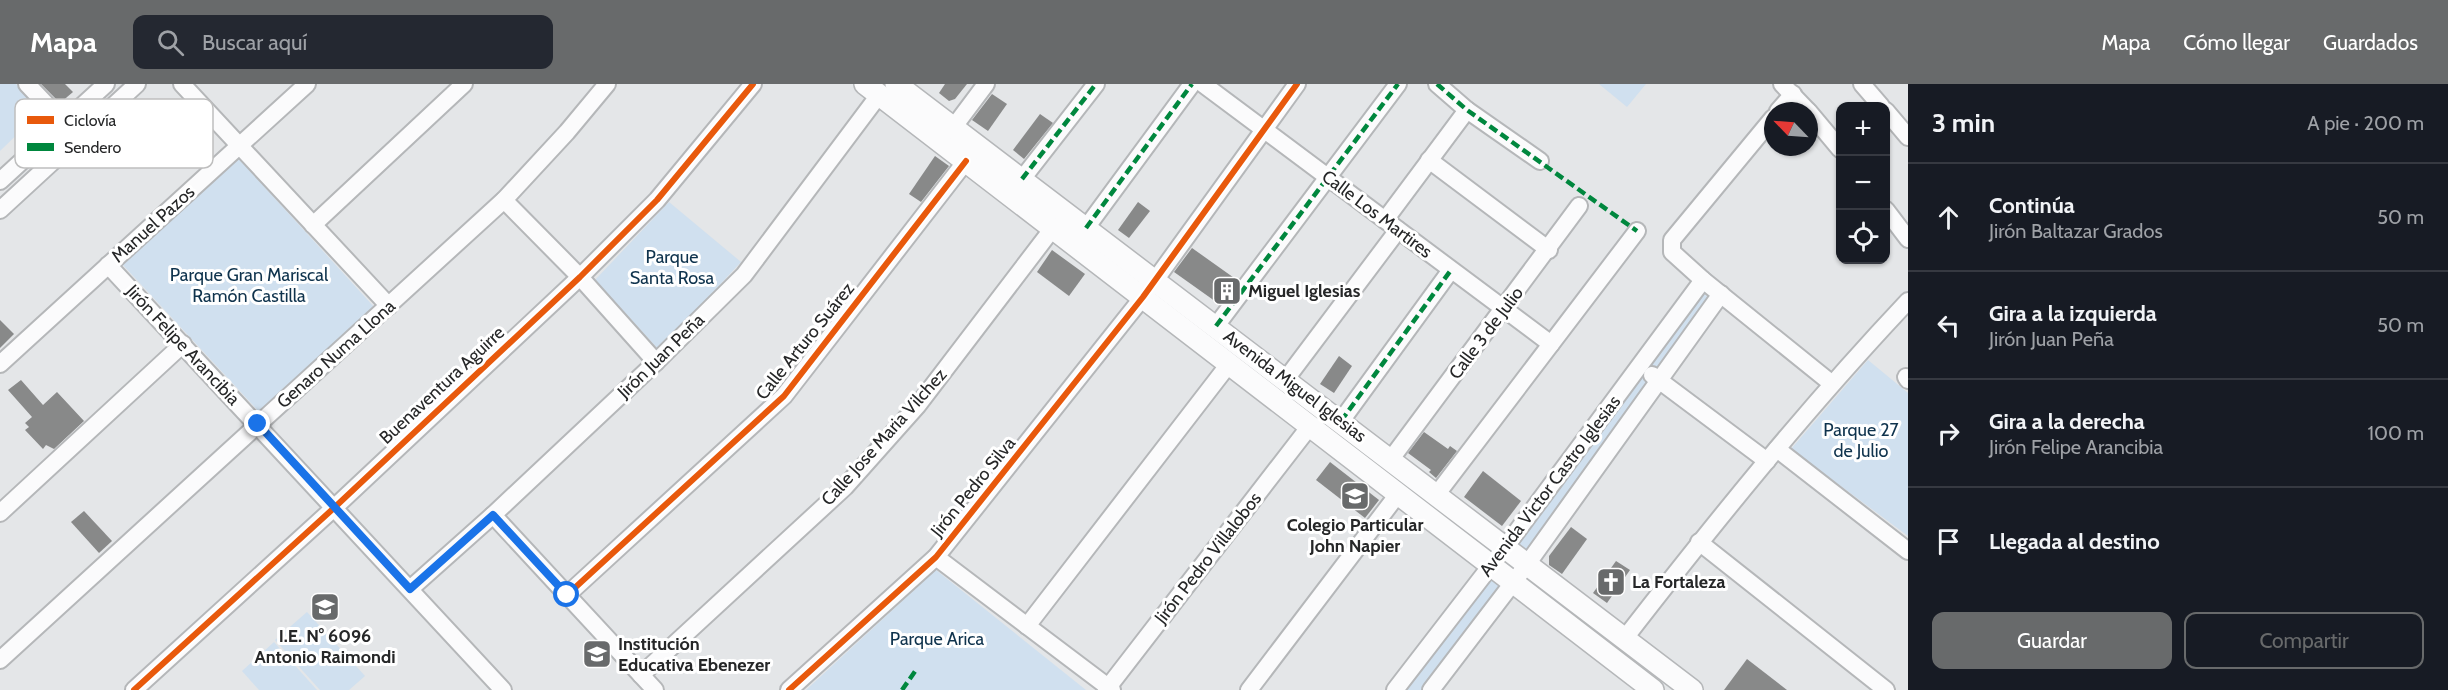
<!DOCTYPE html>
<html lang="es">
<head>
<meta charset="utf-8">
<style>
  :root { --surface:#171b24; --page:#242831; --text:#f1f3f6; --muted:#9ea1a6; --line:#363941; --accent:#686a6b }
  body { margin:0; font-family:Cabin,sans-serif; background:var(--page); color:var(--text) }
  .controls { position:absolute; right:18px; top:18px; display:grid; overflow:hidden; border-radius:12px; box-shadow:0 2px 4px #0004 }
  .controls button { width:54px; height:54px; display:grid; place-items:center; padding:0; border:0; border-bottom:2px solid var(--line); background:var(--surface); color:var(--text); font:30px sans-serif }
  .compass { position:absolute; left:1764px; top:18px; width:54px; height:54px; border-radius:50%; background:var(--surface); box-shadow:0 2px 4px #0004; rotate:295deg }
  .stop { position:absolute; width:18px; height:18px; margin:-14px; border:4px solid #1a73e8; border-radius:50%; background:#fff }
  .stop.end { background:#1a73e8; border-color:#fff; box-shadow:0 2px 6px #0008 }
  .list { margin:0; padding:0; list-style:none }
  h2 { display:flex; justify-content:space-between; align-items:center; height:78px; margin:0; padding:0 24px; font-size:26px }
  h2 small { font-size:20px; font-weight:400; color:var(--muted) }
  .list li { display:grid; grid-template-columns:39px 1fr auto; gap:18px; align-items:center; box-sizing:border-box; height:108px; padding:0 24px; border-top:2px solid var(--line) }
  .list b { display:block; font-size:22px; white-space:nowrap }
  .list p { margin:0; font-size:20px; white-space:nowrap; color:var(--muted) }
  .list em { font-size:20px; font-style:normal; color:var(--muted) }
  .actions { display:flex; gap:12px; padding:18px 24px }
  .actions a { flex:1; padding:14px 0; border:2px solid var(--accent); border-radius:12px; text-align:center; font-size:21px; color:var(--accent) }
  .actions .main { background:var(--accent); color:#fff }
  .icon { flex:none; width:33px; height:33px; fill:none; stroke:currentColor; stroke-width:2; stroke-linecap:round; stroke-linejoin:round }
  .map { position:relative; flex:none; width:1908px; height:606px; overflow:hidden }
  header { display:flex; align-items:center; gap:36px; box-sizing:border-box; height:84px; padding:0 30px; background:var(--accent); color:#fff }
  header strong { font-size:28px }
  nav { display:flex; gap:33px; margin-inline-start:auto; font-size:21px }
  .search { width:420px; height:54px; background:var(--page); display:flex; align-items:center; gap:15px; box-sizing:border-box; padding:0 21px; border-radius:12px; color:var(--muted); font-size:22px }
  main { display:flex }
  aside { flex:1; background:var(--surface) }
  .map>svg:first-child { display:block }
  .green { fill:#d0e0ef }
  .building { fill:#888989 }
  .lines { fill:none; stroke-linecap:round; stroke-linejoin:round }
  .minor-casing { stroke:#b5b7b9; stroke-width:20 }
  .major-casing { stroke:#b5b7b9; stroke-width:24 }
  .minor { stroke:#fbfbfc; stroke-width:16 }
  .major { stroke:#fbfbfc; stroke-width:21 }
  .quiet { stroke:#00873e; stroke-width:4.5; stroke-dasharray:9 4.5; stroke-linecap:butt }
  .cycleway-casing { stroke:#fff; stroke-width:10 }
  .cycleway { stroke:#e8590c; stroke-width:6 }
  .route { stroke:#1a73e8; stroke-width:8 }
  .labels { text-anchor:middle; stroke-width:6; stroke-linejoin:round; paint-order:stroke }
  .street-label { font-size:18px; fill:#262728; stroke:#fff }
  .park-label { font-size:18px; fill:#0f334d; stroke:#fff }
  .poi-label { font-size:18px; font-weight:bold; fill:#262728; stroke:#fff; text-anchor:start }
  .key { fill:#fff; stroke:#bebebe; stroke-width:1.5 }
  .key-label { font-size:16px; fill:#262728 }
</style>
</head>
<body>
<header>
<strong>Mapa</strong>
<div class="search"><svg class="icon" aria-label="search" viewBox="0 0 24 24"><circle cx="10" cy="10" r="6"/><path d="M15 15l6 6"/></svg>Buscar aquí</div>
<nav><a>Mapa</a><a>Cómo llegar</a><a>Guardados</a></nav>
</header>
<main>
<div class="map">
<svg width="1908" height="606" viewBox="0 0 1908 606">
  <rect width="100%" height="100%" fill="#e4e6e8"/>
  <g class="green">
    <path d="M0,0H16L35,21V33L0,67Z"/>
    <path d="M1599,0H1646L1627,23Z"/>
    <path d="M237,73L375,224L261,330L122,180Z"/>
    <path d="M669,118L741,178L659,266L595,196Z"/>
    <path d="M1701,208L1711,215L1525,469L1514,462Z"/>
    <path d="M1868,276L1908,309V452L1791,365Z"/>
    <path d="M936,486L1086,606H806Z"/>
    <path d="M1489,493L1501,502L1422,606H1403Z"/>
    <path d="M307,528L365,592L349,606H320L275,556Z"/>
    <path d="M274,558L317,606H259L242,587Z"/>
  </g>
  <g class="building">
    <path d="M41,0H65L73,8L60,19Z"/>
    <path d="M945,0H967L955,15L949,17L939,9Z"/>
    <path d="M992,10L1007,20L988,47L972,36Z"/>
    <path d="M1040,30L1053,39L1024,75L1013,66Z"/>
    <path d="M935,72L949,82L921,118L909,110Z"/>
    <path d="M1138,118L1150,127L1129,154L1118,146Z"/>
    <path d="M1192,164L1237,196L1219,220L1174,188Z"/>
    <path d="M1052,166L1085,190L1069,212L1037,188Z"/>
    <path d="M0,236L14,250L0,264Z"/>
    <path d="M1339,272L1352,282L1334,309L1320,300Z"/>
    <path d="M21,296L43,321L57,308L84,337L54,365L46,361L43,365L25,346L29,343L25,339L32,333L8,306Z"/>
    <path d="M1424,348L1448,365L1450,362L1457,367L1436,394L1429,388L1431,386L1408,369Z"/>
    <path d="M1330,378L1379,416L1365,434L1316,396Z"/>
    <path d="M1483,387L1521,417L1502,442L1464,413Z"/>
    <path d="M84,427L112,457L99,469L71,438Z"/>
    <path d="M1571,443L1587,455L1562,490L1549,481V472Z"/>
    <path d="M1616,477L1630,486L1607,519L1593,509Z"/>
    <path d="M1747,575L1787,606H1724Z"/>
  </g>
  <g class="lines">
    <g class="minor-casing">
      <g id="minor">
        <path d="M27,0L64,39"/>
        <path d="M182,0L389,222"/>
        <path d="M1203,0L1551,260"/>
        <path d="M1437,0L1467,26L1540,77"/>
        <path d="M1782,0L1808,27"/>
        <path d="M1862,0L1881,22"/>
        <path d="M1778,27L1793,10"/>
        <path d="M1886,27L1908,53"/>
        <path d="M1809,28L1840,65"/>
        <path d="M1773,34L1672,156V168L1703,196L1831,299"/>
        <path d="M953,44L986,0"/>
        <path d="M1429,76L1549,166"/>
        <path d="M1022,95L1096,0"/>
        <path d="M0,97L106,0"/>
        <path d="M504,116L580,193L656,278"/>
        <path d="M0,126L137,0"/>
        <path d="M1886,126L1908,155"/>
        <path d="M1385,136L1467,26"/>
        <path d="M313,141L464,0"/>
        <path d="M1086,144L1192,0"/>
        <path d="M108,181L503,606"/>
        <path d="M1216,242L1398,0"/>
        <path d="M0,280L307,0"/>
        <path d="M1652,291L1767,377"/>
        <path d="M1906,293L1908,296"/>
        <path d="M1286,295L1398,146"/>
        <path d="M1341,337L1451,186"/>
        <path d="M1777,365L1908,467"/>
        <path d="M1391,375L1579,122"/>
        <path d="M1437,410L1637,147"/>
        <path d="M0,429L183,260"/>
        <path d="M493,431L655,606"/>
        <path d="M1699,458L1886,606"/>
        <path d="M936,473L1112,606"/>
        <path d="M410,505L493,431L656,278L744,191L879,11"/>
        <path d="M567,511L784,312L966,77"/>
        <path d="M1027,542L1229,280"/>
        <path d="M1625,554C1715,438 1807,324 1908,217"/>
        <path d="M0,576L504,116L567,48L607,0"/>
        <path d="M641,591L845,403L918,321L1053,144"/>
        <path d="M134,606L335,423L580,193L657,116L753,0"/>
        <path d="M789,606L936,473L1143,213L1297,0"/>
        <path d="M1106,606L1310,342"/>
        <path d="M1249,606L1398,410"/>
        <path d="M1395,606L1506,462L1703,196"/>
        <path d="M1431,606L1528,479L1721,210"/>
      </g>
    </g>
    <g class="major-casing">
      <g id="major">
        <path d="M865,0L1653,606"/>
        <path d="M896,0L1692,606"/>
      </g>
    </g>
    <use href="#minor" class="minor"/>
    <use href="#major" class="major"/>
    <g class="quiet">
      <path d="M1437,0L1467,26L1637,147"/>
      <path d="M1022,95L1096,0"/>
      <path d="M1086,144L1192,0"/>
      <path d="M1216,242L1398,0"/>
      <path d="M1341,337L1451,186"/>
      <path d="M902,606L916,586"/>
    </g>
    <g class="cycleway-casing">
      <g id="cycleway">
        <path d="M567,511L784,312L966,77"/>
        <path d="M134,606L335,423L580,193L657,116L753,0"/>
        <path d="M789,606L936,473L1143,213L1297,0"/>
      </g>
    </g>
    <use href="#cycleway" class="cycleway"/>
  </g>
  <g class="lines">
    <path class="route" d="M258,340L410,505L493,431L567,511"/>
  </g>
  <defs>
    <g id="building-square" transform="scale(1.5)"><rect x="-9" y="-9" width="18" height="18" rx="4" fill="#686a6b" stroke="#fff"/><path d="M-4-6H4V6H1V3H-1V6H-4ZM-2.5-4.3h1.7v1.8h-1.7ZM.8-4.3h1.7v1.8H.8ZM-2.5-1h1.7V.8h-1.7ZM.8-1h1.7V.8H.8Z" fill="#fff"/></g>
    <g id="school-square" transform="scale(1.5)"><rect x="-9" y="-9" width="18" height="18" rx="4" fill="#686a6b" stroke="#fff"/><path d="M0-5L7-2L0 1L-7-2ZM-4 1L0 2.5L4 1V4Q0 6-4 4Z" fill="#fff"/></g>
    <g id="church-square" transform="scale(1.5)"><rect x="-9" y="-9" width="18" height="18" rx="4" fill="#686a6b" stroke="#fff"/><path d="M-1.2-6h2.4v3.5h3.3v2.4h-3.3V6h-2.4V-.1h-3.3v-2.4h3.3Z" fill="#fff"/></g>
  </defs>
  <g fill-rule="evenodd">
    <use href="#building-square" x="1227" y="207"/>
    <use href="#school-square" x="1355" y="412"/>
    <use href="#church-square" x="1611" y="498"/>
    <use href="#school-square" x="325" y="523"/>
    <use href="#school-square" x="597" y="570"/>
  </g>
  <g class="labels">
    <g class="street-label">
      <text transform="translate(1377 130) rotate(37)" y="6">Calle Los Martires</text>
      <text transform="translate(153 140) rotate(-42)" y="6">Manuel Pazos</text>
      <text transform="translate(1486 249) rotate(-53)" y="6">Calle 3 de Julio</text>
      <text transform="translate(805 257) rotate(-51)" y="6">Calle Arturo Suárez</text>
      <text transform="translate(183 261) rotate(47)" y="6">Jirón Felipe Arancibia</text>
      <text transform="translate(336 270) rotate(-42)" y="6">Genaro Numa Llona</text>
      <text transform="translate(661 272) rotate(-44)" y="6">Jirón Juan Peña</text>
      <text transform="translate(442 301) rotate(-43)" y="6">Buenaventura Aguirre</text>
      <text transform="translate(1295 302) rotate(37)" y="6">Avenida Miguel Iglesias</text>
      <text transform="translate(884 353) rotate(-48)" y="6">Calle Jose Maria Vilchez</text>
      <text transform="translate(1550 402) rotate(-53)" y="6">Avenida Victor Castro Iglesias</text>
      <text transform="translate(973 403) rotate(-51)" y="6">Jirón Pedro Silva</text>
      <text transform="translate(1208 474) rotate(-52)" y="6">Jirón Pedro Villalobos</text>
    </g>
    <g class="park-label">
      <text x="672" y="179">Parque<tspan x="672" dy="21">Santa Rosa</tspan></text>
      <text x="249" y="197">Parque Gran Mariscal<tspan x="249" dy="21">Ramón Castilla</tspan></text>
      <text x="1861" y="352">Parque 27<tspan x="1861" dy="21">de Julio</tspan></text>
      <text x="937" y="561">Parque Arica</text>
    </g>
    <g class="poi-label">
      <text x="1248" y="213">Miguel Iglesias</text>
      <text x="1355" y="447" text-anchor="middle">Colegio Particular<tspan x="1355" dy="21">John Napier</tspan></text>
      <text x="1632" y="504">La Fortaleza</text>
      <text x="325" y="558" text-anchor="middle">I.E. N° 6096<tspan x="325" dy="21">Antonio Raimondi</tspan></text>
      <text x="618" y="566">Institución<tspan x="618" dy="21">Educativa Ebenezer</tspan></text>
    </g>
  </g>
  <rect x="15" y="15" width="198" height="69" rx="9" class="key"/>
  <rect x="27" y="32" width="27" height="8" fill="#e8590c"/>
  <rect x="27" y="59" width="27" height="8" fill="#00873e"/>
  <g class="key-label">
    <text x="64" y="42">Ciclovía</text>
    <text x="64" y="69">Sendero</text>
  </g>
</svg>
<div class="controls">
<button>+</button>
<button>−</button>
<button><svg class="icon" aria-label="locate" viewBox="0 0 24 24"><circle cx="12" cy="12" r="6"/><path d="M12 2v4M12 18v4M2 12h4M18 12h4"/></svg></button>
</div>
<svg class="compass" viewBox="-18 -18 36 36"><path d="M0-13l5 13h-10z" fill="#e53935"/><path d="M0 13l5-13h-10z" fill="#9ea1a6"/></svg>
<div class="stop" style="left:567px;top:511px"></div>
<div class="stop end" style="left:258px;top:340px"></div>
</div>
<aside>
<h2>3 min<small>A pie · 200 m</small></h2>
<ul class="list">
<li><svg class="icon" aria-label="ahead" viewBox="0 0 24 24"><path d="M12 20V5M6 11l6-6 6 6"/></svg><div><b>Continúa</b><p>Jirón Baltazar Grados</p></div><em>50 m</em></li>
<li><svg class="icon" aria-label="left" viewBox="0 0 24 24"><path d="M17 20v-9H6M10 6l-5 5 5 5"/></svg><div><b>Gira a la izquierda</b><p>Jirón Juan Peña</p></div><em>50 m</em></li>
<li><svg class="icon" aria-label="right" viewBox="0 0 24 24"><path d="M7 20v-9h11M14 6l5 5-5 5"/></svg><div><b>Gira a la derecha</b><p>Jirón Felipe Arancibia</p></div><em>100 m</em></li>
<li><svg class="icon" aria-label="arrive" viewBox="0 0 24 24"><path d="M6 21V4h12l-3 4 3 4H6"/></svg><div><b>Llegada al destino</b></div></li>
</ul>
<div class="actions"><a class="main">Guardar</a><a>Compartir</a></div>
</aside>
</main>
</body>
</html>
